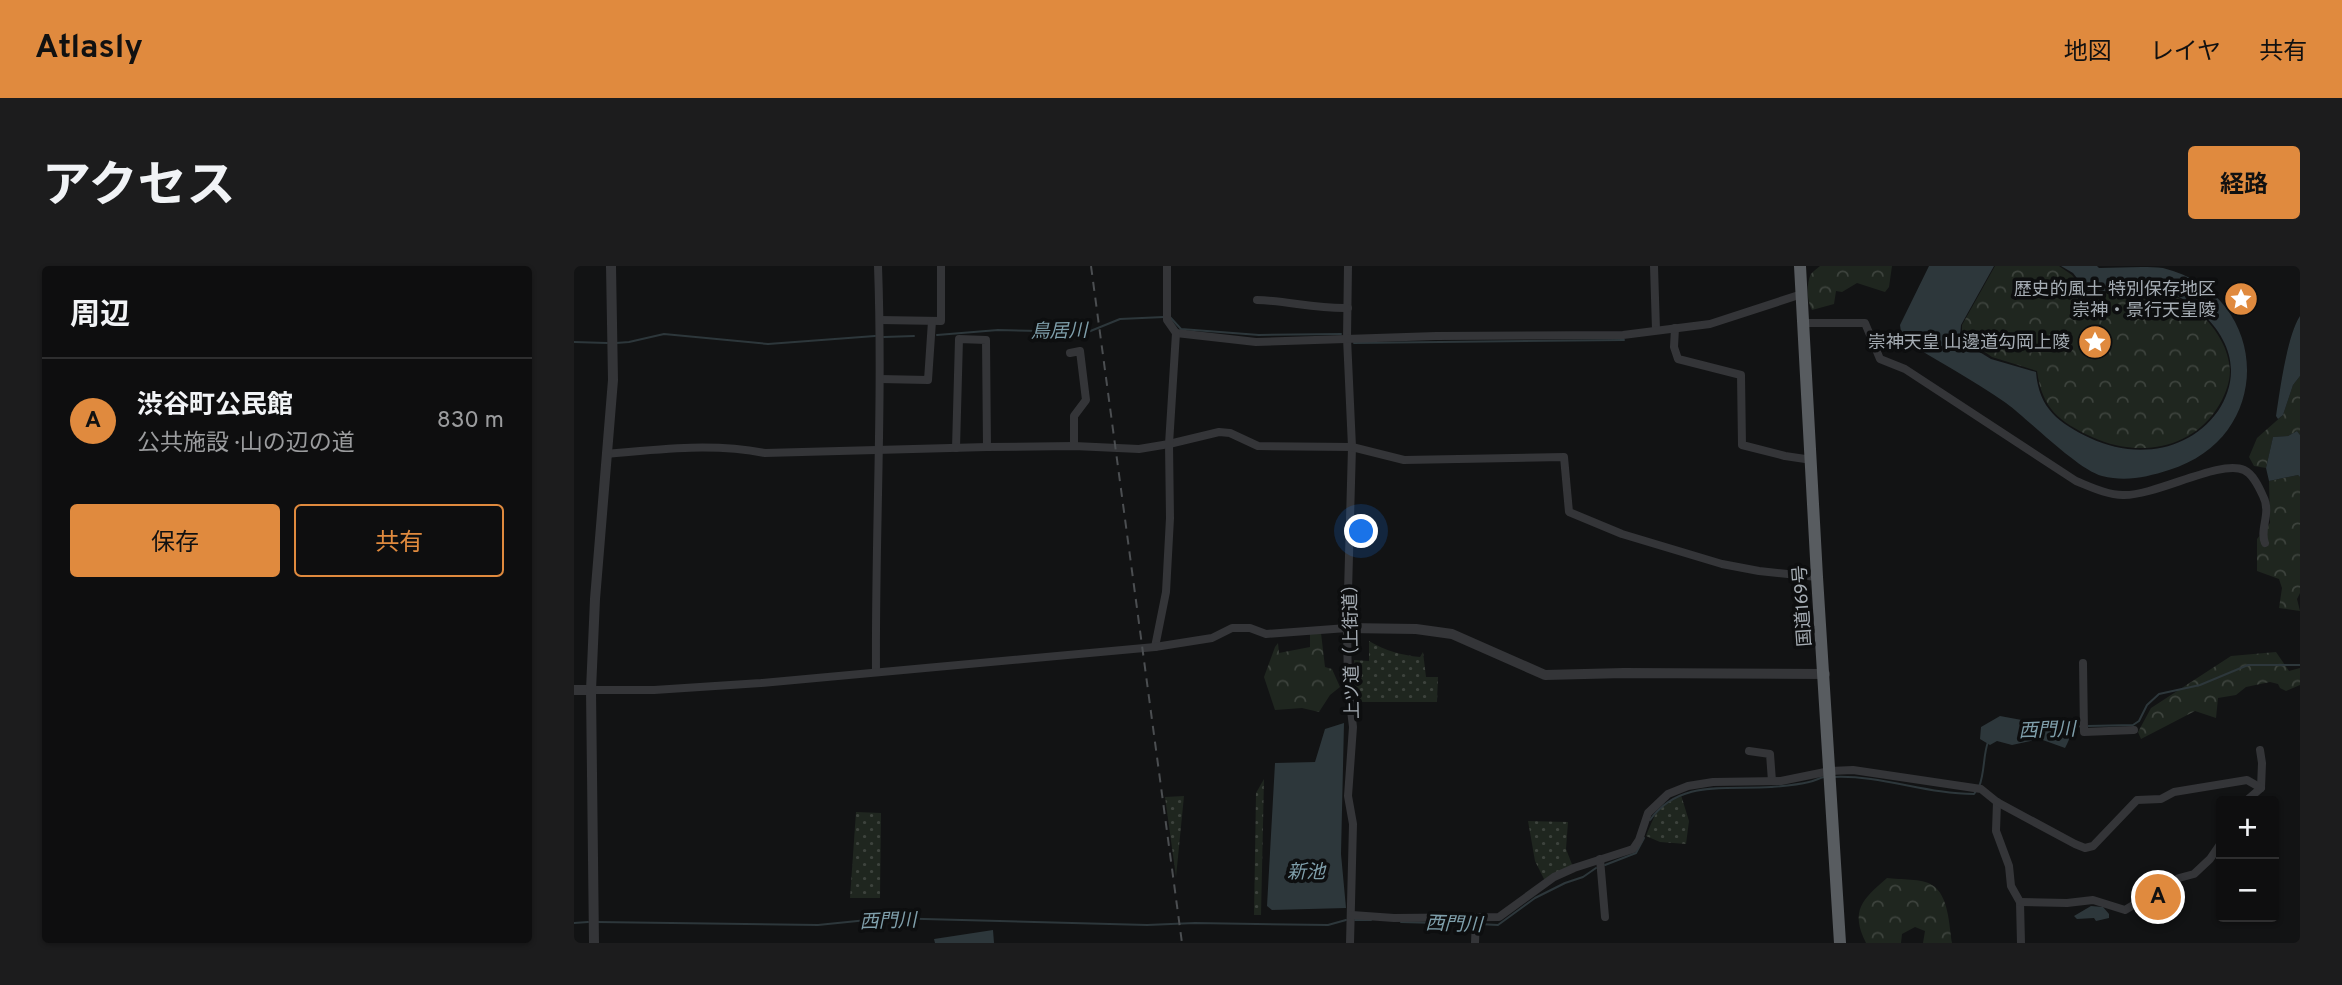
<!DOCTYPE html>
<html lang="ja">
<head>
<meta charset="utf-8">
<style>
  :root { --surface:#0e0e0f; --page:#1c1c1d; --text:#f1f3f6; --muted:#9b9c9e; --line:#2e2e2f; --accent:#e08a3e }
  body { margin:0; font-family:Overpass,"Noto Sans JP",sans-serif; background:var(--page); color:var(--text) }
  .controls { position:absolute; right:21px; bottom:21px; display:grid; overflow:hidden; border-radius:7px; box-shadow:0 2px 5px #0004 }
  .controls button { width:63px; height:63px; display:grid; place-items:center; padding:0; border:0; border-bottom:2px solid var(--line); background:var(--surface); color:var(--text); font:35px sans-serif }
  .you { position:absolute; left:788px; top:266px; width:24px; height:24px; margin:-18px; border:5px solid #fff; border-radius:50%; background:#1a73e8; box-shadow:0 0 0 10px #1a73e833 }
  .badge { display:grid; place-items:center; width:46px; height:46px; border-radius:50%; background:var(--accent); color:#111; font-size:23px; font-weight:700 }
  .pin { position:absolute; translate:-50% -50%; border:4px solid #fff; box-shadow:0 2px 7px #0006 }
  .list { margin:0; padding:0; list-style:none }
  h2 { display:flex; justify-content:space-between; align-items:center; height:91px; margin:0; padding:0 28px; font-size:30px }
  h2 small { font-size:23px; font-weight:400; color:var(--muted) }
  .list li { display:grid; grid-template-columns:46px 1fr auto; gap:21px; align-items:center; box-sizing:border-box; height:126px; padding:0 28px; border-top:2px solid var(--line) }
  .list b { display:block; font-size:26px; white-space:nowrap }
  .list p { margin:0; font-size:23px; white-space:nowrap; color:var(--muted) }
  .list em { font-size:23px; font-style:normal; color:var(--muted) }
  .actions { display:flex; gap:14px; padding:21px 28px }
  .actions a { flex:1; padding:16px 0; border:2px solid var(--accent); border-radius:7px; text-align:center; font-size:24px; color:var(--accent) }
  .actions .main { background:var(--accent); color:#111 }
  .map { position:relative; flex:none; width:1726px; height:677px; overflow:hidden; border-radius:7px }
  header { display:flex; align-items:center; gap:42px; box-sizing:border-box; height:98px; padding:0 35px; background:var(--accent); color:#111 }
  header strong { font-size:33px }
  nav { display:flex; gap:38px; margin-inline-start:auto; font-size:24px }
  .intro { display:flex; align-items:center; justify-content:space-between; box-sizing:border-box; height:168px; padding:0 42px }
  h1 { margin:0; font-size:49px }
  .button { padding:18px 32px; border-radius:7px; background:var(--accent); color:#111; font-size:24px; font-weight:700 }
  main { display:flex; gap:42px; padding:0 42px }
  aside { flex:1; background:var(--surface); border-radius:7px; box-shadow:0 2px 5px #0004 }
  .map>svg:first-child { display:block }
  .grass { fill:url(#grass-dots) }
  .forest { fill:url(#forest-crowns) }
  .water { fill:#2d373b }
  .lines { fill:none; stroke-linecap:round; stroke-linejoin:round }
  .stream { stroke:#2d373b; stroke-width:2 }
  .minor { stroke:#343538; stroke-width:8 }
  .tertiary { stroke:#343538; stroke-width:10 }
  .trunk { stroke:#585c60; stroke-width:12 }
  .rail { stroke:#4b4e51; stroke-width:2; stroke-dasharray:9 7; stroke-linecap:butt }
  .labels { text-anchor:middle; stroke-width:7; stroke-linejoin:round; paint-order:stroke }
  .poi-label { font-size:18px; fill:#a5acb3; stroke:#0d0e0f; text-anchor:end }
  .street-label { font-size:18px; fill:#a5acb3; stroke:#0d0e0f }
  .water-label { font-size:19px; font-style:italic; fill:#7f9fab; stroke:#0d0e0f }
</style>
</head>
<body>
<header>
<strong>Atlasly</strong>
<nav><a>地図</a><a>レイヤ</a><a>共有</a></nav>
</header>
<div class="intro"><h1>アクセス</h1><a class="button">経路</a></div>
<main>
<aside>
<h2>周辺<small></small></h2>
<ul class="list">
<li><span class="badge">A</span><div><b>渋谷町公民館</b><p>公共施設 · 山の辺の道</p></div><em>830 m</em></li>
</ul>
<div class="actions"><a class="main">保存</a><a>共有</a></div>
</aside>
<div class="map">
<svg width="1726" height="677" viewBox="0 0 1726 677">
  <defs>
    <pattern id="grass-dots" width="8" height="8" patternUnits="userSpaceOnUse" patternTransform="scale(1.75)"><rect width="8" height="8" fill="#1f261f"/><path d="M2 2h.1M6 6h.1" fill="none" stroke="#3d433d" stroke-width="1.8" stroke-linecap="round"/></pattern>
    <pattern id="forest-crowns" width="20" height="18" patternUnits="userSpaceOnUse" patternTransform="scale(1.75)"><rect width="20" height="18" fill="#1f261f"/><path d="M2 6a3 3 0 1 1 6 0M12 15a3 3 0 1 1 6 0" fill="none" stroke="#3d433d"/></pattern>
  </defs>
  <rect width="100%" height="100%" fill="#121314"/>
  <g class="grass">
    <path d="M795,375C812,385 827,389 846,391L849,386L852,411H864L863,436H781L780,394L795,395Z"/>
    <path d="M690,513L687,649H680L682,527Z"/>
    <path d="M1107,529L1115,555L1112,578L1086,576L1072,570C1083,545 1081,542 1107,529Z"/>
    <path d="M610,530L602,611L591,531Z"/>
    <path d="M282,546L307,547L306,632H276Z"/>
    <path d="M954,555L994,556L992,583L999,601L971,615L961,595Z"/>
  </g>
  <g class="forest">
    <path d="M1246,0H1318L1315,21L1311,26L1283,17L1268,26L1262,25L1260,38L1238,44C1233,36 1232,17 1237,8C1239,5 1243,3 1246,0Z"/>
    <path d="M1421,0H1485L1498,9L1517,32C1533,26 1551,20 1569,21C1609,24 1654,63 1656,104C1656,118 1650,132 1642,144C1614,185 1561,191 1518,171C1486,156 1468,143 1463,105L1418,91L1388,70V59Z"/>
    <path d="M1726,110V169L1723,165L1714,170L1699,171L1692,202L1680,200L1675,191L1683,172L1709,149L1719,119Z"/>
    <path d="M1724,209L1726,211V327L1723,333L1726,345L1705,342L1708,322L1705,313L1683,305V273L1696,257L1695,215Z"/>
    <path d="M747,367L751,401L758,403L766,421L756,429L745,446L728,442L701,444L690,411L701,381L704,377L705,387L736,381V368Z"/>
    <path d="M1702,386L1715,405L1726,402V419L1712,425L1706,422L1704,418L1696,416L1672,421L1662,429L1644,432L1642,452L1621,445L1567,473L1564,466L1577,442L1657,390Z"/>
    <path d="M1313,612C1326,614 1348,612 1358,619C1375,629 1375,660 1378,677H1349L1351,665L1341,661L1328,668L1327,677H1292C1276,644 1288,634 1313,612Z"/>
  </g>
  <g class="water">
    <path d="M1355,0H1420L1387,59L1386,70L1394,79L1417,93L1462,106C1465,143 1485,157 1516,172C1560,193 1614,187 1644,145C1652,133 1657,119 1657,105C1658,63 1609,22 1569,20C1552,19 1534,24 1517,30L1499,7L1487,0H1523L1525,2C1545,2 1569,0 1589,2C1698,29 1702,172 1595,204C1573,211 1552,216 1528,210C1504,204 1455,154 1432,137C1399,114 1362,94 1328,73L1326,59Z"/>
    <path d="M1726,50V110L1719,119L1709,149L1704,153L1702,150C1706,124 1713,70 1726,50Z"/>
    <path d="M1723,165L1726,169V211L1724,209L1695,215L1692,202L1699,171L1714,170Z"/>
    <path d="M1426,450L1469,458H1491C1499,467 1496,472 1491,482L1466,473L1438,479L1423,475L1416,479L1406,473L1407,461Z"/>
    <path d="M770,457L767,588L772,642L698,644L693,640L701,497L741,496L751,463Z"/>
    <path d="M1517,640L1529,641L1535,648V652L1522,655L1520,652L1503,653L1500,650Z"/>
    <path d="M419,664L420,677H361L360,673Z"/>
  </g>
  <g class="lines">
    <g class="stream">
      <path d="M596,51L607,63L685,69L767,68"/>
      <path d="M363,69L424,64L514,66L546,53L590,51"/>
      <path d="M310,71L340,70"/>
      <path d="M0,76L33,77"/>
      <path d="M42,77L55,76L90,68L194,78L301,70"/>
      <path d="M780,77L1050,74"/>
      <path d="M1514,460L1559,459L1565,455L1573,439L1585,428L1626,419L1674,399H1726"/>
      <path d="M1493,462L1508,460"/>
      <path d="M1260,511C1307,509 1353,528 1400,528L1402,525"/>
      <path d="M1405,521C1411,506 1409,489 1414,476"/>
      <path d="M1076,554C1105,513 1153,524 1197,521C1209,520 1223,519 1235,516C1241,515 1245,512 1250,511"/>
      <path d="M1031,599L1062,587L1070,572"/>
      <path d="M781,654H797"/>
      <path d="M23,656L244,659L313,652L573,659L621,657L754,659L772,654"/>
      <path d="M827,656L898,658"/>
      <path d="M0,657L14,656"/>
      <path d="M904,658L924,659L961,632L991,617L1009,611L1022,602"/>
    </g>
    <g class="minor">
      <path d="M774,0L773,72L778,181L773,362L774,419L779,461L774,530L779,558L776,677"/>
      <path d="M1080,0L1082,64"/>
      <path d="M683,34C714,35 743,43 774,42"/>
      <path d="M306,54L367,55V0"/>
      <path d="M1231,57H1291L1306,93L1331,103L1502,215C1517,221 1533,229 1549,229C1582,230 1646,193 1670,204C1679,208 1685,221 1689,230C1698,247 1685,263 1691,277"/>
      <path d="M1101,62L1100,81L1104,93L1167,109L1168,179L1211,190L1238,194"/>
      <path d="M602,67L682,76L862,70L1049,69L1136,58L1228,28"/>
      <path d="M496,87L506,85L512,134L500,150V180"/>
      <path d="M306,113L354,114L358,55"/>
      <path d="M382,182L385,73L412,74L413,181"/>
      <path d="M33,188C86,183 139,177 191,187L413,181L500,180L565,183L595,178L645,166L656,167L684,180L778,181L830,194L990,191L995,246L1048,268L1148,298L1185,305L1243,311"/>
      <path d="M581,381L592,326L596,252L595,178L602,67L593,54V0"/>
      <path d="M1509,397L1510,466L1560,464"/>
      <path d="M302,406C301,271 309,135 304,0"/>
      <path d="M17,424H80L187,417L581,381L638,372L658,362H676L692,368L773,362"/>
      <path d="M1175,485L1196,488L1198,515"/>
      <path d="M1672,535L1687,522L1688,497L1686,484"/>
      <path d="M1423,536L1422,565L1435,600L1437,620L1446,636L1447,677"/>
      <path d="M1647,551V568"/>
      <path d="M1026,593L1031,651"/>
      <path d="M1446,636L1493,637L1519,634L1551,644L1605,612L1620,608L1636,593L1647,577"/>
      <path d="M778,649L820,652L925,651L980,611L1000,602L1059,583L1065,574L1074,547L1094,528L1114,520L1139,516L1207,515L1256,505L1279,504L1407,523L1423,536L1501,578L1511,582L1519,580L1563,534L1587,533L1600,526L1673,514L1687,522"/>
      <path d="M901,677L902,652"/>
    </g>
    <g class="tertiary">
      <path d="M773,362L842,363L878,368L971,409L1050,407L1251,408"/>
      <path d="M0,424H17"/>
      <path d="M20,677L17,424L21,333L39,114L37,0"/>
    </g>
    <path class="trunk" d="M1226,0L1243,311L1266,677"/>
    <path class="rail" d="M517,0L608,677"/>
  </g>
  <defs>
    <g id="sight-disc" transform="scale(1.75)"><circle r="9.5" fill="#e08a3e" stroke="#0d0e0f"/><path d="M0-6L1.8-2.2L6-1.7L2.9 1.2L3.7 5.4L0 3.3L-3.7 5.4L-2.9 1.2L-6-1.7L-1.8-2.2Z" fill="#fff"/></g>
  </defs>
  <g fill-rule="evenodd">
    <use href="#sight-disc" x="1667" y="33"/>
    <use href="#sight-disc" x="1521" y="76"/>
  </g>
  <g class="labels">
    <g class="poi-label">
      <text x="1642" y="29">歴史的風土 特別保存地区<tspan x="1642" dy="21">崇神・景行天皇陵</tspan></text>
      <text x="1496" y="82">崇神天皇 山邊道勾岡上陵</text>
    </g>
    <g class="street-label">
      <text transform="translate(1228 340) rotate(-94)" y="6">国道169号</text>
      <text transform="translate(777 381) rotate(-91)" y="6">上ツ道（上街道）</text>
    </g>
    <g class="water-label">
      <text transform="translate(485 64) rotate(-1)" y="7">鳥居川</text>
      <text transform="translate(1473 463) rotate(-2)" y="7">西門川</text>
      <text x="732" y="612">新池</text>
      <text transform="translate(314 654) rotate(-2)" y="7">西門川</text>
      <text transform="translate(880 657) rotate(2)" y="7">西門川</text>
    </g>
  </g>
</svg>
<div class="controls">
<button>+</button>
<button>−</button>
</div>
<div class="you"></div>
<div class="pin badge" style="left:1584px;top:631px">A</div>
</div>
</main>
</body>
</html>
